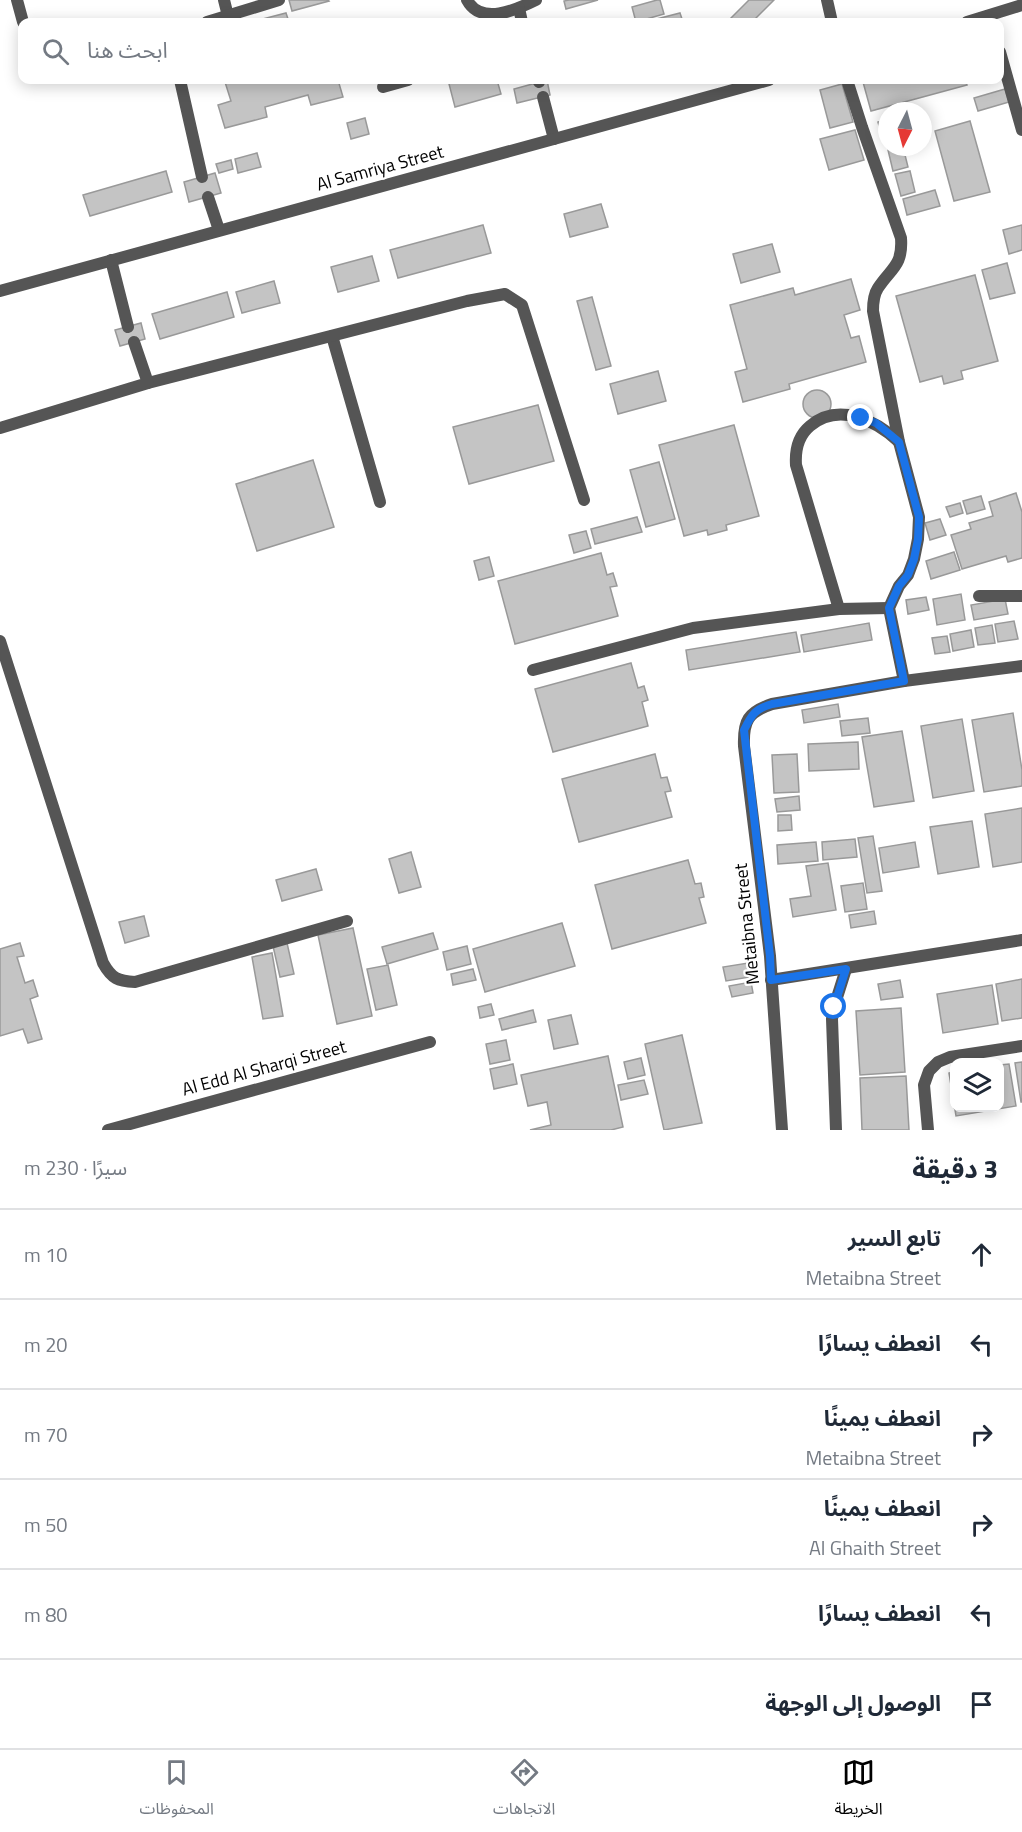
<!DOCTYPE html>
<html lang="ar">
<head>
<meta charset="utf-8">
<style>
  :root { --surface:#fff; --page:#f2f2f3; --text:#1f2937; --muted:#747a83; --line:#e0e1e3; --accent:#000 }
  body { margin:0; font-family:"Titillium Web","Noto Sans Arabic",sans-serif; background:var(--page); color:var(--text); direction:rtl }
  .controls { position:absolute; right:18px; bottom:18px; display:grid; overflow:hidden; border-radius:12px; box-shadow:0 3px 15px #0003 }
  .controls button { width:54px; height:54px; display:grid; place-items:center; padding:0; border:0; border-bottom:2px solid var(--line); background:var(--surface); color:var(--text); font:30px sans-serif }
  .compass { position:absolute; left:878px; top:102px; width:54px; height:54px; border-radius:50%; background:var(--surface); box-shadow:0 3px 15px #0003; rotate:186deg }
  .stop { position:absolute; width:18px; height:18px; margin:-14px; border:4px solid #1a73e8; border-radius:50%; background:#fff }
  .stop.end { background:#1a73e8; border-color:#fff; box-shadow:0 2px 6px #0008 }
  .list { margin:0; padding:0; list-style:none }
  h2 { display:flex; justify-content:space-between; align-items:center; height:78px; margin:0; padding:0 24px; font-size:26px }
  h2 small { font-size:20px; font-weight:400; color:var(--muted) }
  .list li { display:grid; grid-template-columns:39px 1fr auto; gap:18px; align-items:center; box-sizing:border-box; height:90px; padding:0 24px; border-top:2px solid var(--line) }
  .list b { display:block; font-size:22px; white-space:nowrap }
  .list p { margin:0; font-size:20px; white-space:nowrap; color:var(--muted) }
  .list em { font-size:20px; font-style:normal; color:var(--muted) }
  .icon { flex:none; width:33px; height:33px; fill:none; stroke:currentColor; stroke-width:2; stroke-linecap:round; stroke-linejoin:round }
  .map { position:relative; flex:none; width:1022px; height:1130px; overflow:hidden; direction:ltr }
  .search { position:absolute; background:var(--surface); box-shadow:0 3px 15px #0003; left:18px; right:18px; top:18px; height:66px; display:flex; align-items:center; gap:15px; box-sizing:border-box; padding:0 21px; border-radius:12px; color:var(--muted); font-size:22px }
  .sheet { height:618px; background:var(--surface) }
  nav { display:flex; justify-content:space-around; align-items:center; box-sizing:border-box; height:84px; border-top:2px solid var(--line); background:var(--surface); font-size:16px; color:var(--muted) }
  nav a { display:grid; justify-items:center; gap:3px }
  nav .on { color:var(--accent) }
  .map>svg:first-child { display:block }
  .building { fill:#c4c4c4; stroke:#999; stroke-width:1.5 }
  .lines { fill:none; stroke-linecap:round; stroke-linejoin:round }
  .service { stroke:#555; stroke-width:12 }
  .minor { stroke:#555; stroke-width:12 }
  .route { stroke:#1a73e8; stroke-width:8 }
  .labels { text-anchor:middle; stroke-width:4.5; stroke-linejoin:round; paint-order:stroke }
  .street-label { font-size:18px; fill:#000; stroke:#fff }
</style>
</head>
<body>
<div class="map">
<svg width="1022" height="1130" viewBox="0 0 1022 1130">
  <rect width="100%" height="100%" fill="#fff"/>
  <g class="building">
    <path d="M289,0H328L329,1L292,11Z"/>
    <path d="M569,0H598L566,9L564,1Z"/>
    <path d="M657,0H660L664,14L636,22L632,7Z"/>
    <path d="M749,0H774L752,22H727Z"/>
    <path d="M286,13L289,22H251Z"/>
    <path d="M680,13L683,22H645Z"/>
    <path d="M235,80H338L343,97L311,105L308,95L265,107L267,117L225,128L218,105L231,101L225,82Z"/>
    <path d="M448,80H497L501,94L455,107Z"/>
    <path d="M547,80L550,95L517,103L514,89Z"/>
    <path d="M873,80H965L967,85L871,111L863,82Z"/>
    <path d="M842,84L853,122L830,128L820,90Z"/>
    <path d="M1005,89L1009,102L978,111L974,98Z"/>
    <path d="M365,118L369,134L351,139L347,123Z"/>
    <path d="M887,120V136L882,137L878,122Z"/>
    <path d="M970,121L990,192L954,201L935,131Z"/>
    <path d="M855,130L864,160L829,170L820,139Z"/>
    <path d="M898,147H903L908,167L893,171L888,150Z"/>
    <path d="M257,153L261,167L238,173L235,159Z"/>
    <path d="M231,160L233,169L219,173L216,164Z"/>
    <path d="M166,171L172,192L90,216L83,195Z"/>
    <path d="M910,171L915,192L901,196L895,174Z"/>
    <path d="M215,173L221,193L189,202L184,182Z"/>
    <path d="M935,190L940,206L907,215L903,199Z"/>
    <path d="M601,204L608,227L570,237L564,214Z"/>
    <path d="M483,225L491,253L398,278L390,250Z"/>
    <path d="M1022,225V250L1009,254L1003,230Z"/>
    <path d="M772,244L780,272L741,283L733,254Z"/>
    <path d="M372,256L379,281L338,292L331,267Z"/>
    <path d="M1007,263L1015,293L990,299L982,270Z"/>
    <path d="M975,275L998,361L961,371L963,379L944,384L942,376L920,382L896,296Z"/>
    <path d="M851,279L860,310L844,315L851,338L859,336L866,362L789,384L790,389L743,402L735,372L747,369L730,305L793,288L795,295Z"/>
    <path d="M274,281L280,303L242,313L236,292Z"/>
    <path d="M227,292L234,317L160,339L152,314Z"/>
    <path d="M592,297L611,366L596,370L577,301Z"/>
    <path d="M141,323L145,339L120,346L115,330Z"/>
    <path d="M658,371L666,401L618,414L610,384Z"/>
    <circle cx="817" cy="404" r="14"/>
    <path d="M538,405L554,461L469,484L453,427Z"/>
    <path d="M734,425L759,516L726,525L727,530L708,535L707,530L684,536L659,445Z"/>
    <path d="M313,460L334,527L257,551L236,484Z"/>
    <path d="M659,462L675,519L646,527L630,470Z"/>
    <path d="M1016,493L1022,512V558L1008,562L1006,556L962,569L951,535L971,529L969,523L993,516L989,502Z"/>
    <path d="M981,496L985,509L967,514L963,501Z"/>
    <path d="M960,503L963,513L950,517L946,507Z"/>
    <path d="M637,517L642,532L595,544L591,529Z"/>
    <path d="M940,519L946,535L930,540L925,523Z"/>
    <path d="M586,531L591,548L574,553L569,535Z"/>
    <path d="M954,552L960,570L931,579L926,561Z"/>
    <path d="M601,553L607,575L613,573L617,586L610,587L618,616L515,644L498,581Z"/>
    <path d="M489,557L494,576L479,580L474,561Z"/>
    <path d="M961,594L965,620L937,625L933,599Z"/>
    <path d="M926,597L929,610L908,614L906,600Z"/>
    <path d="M1005,599L1008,614L974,620L971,605Z"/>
    <path d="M1014,621L1018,639L998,642L995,624Z"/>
    <path d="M869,623L872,640L804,652L801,635Z"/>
    <path d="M992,625L995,643L978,645L975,628Z"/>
    <path d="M971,630L974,647L953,651L950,634Z"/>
    <path d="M796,632L800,652L689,670L686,650Z"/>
    <path d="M947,636L950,652L935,654L932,638Z"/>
    <path d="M631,663L638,688L644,686L648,700L642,702L648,726L553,752L535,689Z"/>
    <path d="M838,704L840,717L804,723L802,710Z"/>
    <path d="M1013,713L1022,770V786L984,792L972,720Z"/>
    <path d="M868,718L870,733L842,736L840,721Z"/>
    <path d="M962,719L974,791L933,798L921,726Z"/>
    <path d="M902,731L914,801L874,807L862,737Z"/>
    <path d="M858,742L859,769L809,771L808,744Z"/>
    <path d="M655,754L661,778L667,777L671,791L665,792L672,817L579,842L562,779Z"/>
    <path d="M797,754L799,792L774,793L772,755Z"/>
    <path d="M799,796L800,810L777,812L775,799Z"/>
    <path d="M1022,808V862L993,867L985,814Z"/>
    <path d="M778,815H791L792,830L778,831Z"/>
    <path d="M972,821L979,867L938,874L930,827Z"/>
    <path d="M873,836L882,891L867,893L858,838Z"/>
    <path d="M855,839L857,857L823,860L822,842Z"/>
    <path d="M816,842L818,861L778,864L777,845Z"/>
    <path d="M915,842L919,867L883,873L879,848Z"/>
    <path d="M411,852L421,887L399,893L389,859Z"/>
    <path d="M688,860L695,884L701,883L704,897L699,898L706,923L612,949L595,885Z"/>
    <path d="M828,863L836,910L793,917L790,899L811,896L806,866Z"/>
    <path d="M316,869L322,890L282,901L276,880Z"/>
    <path d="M863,883L867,909L845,912L841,886Z"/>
    <path d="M874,911L876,924L851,928L849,915Z"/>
    <path d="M144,916L149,936L125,943L119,922Z"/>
    <path d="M562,923L575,966L485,992L473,949Z"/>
    <path d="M353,928L372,1016L337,1024L318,935Z"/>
    <path d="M433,933L438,949L387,964L382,947Z"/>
    <path d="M20,943L24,956L17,957L25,983L33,980L38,996L30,999L42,1039L28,1043L23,1029L0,1036V949Z"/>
    <path d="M287,943L294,974L280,977L273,946Z"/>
    <path d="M467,946L471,964L447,970L443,952Z"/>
    <path d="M272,953L283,1016L263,1019L252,957Z"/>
    <path d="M748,963L750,977L726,981L723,967Z"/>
    <path d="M388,965L397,1005L376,1010L367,969Z"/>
    <path d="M473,969L476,980L453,985L451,974Z"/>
    <path d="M1022,979V1018L1002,1021L996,984Z"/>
    <path d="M900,980L903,997L881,1000L878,984Z"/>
    <path d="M751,982L753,993L732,997L729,986Z"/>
    <path d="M992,985L998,1024L943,1033L937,994Z"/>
    <path d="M491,1004L494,1015L480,1018L478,1007Z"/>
    <path d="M901,1008L905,1072L860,1075L856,1011Z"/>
    <path d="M533,1010L536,1022L502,1030L499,1019Z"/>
    <path d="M571,1015L578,1044L554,1049L548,1020Z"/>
    <path d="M682,1035L702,1123L664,1130L645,1044Z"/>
    <path d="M506,1040L510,1060L490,1064L486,1044Z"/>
    <path d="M608,1056L623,1127L611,1130H530L551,1125L547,1102L528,1106L521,1075Z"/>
    <path d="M641,1058L645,1075L628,1079L624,1062Z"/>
    <path d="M1022,1062V1102H1021L1015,1063Z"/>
    <path d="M513,1064L517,1084L494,1089L490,1069Z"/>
    <path d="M1009,1064L1016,1106L956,1116L949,1073L954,1072V1108H1000V1065Z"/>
    <path d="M906,1076L909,1130H862L860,1078Z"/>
    <path d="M644,1080L648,1094L621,1100L618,1085Z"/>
  </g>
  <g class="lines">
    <g class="service">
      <path d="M17,0L23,22"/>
      <path d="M224,0L228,16"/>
      <path d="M467,0C481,26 516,10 536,0"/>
      <path d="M519,8L522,22"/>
      <path d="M207,22L279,0"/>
      <path d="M1000,52L1022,130"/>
      <path d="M180,80L202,177"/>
      <path d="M538,80L539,82"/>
      <path d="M383,87L408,80"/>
      <path d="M543,97L554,139"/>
      <path d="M208,197L219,230"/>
      <path d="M111,260L128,327"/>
      <path d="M332,336L380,502"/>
      <path d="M148,383L467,301L505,294L522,305L584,500"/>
      <path d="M0,428L148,383L134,342"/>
      <path d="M979,596H1022"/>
      <path d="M0,641L103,963C112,979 118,981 135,982L347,921"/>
    </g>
    <g class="minor">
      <path d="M827,0L832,22"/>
      <path d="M967,22L1022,5"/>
      <path d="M847,80L862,127L901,238C903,266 891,268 878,288C874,294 873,303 873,311L899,442L919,517L918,539L914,559L908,575L899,586L889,608L904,681"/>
      <path d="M0,291L769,80"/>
      <path d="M839,609L796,465C795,450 798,436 810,426C838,402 876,420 899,442"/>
      <path d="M533,670L693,628L839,609L889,608"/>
      <path d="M771,980L1022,940"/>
      <path d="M108,1130L430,1042"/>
      <path d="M782,1130L770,956L744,746C743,721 748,712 772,704L904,681L1022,666"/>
      <path d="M836,1130L832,1019L834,1007L846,969"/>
      <path d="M928,1130L924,1085L929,1071L938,1062L950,1057L1022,1046"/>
    </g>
  </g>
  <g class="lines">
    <path class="route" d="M834,1007L846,969L771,980L770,956L744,730C752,714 755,709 772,704L904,681L889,608L899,586L908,575L914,559L918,539L919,517L899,442L876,423L861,418"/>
  </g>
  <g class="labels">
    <g class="street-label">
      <text transform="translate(380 168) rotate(-15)" y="6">Al Samriya Street</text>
      <text transform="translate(747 924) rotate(-96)" y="6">Metaibna Street</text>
      <text transform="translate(264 1068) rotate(-15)" y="6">Al Edd Al Sharqi Street</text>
    </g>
  </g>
</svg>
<div class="controls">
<button><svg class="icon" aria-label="layers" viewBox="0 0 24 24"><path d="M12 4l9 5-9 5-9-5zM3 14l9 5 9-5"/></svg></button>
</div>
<svg class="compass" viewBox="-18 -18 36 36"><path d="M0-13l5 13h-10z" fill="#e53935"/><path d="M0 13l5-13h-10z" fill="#747a83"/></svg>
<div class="stop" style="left:834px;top:1007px"></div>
<div class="stop end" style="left:861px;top:418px"></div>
<div class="search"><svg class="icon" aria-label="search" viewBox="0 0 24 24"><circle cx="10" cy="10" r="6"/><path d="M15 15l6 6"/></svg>ابحث هنا</div>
</div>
<section class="sheet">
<h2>3 دقيقة<small>سيرًا · 230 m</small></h2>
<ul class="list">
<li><svg class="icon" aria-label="ahead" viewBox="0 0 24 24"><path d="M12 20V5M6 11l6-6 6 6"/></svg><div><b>تابع السير</b><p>Metaibna Street</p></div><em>10 m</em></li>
<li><svg class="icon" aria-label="left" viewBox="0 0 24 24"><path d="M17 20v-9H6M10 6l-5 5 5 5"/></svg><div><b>انعطف يسارًا</b></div><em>20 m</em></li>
<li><svg class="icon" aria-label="right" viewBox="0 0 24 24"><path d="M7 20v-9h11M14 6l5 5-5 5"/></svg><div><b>انعطف يمينًا</b><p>Metaibna Street</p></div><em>70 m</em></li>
<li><svg class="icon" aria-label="right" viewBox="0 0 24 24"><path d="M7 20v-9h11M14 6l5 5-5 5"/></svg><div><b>انعطف يمينًا</b><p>Al Ghaith Street</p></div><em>50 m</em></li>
<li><svg class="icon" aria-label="left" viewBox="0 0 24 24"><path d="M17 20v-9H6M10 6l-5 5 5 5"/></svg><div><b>انعطف يسارًا</b></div><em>80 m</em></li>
<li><svg class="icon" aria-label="arrive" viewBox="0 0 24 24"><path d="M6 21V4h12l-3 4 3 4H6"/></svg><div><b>الوصول إلى الوجهة</b></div></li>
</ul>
</section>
<nav>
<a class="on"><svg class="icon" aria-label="map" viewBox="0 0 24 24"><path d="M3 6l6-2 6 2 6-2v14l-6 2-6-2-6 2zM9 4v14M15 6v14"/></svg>الخريطة</a>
<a><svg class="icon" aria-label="directions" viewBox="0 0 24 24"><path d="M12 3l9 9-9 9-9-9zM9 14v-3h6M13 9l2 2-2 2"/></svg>الاتجاهات</a>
<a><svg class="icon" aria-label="saved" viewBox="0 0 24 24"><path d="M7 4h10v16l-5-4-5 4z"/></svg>المحفوظات</a>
</nav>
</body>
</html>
